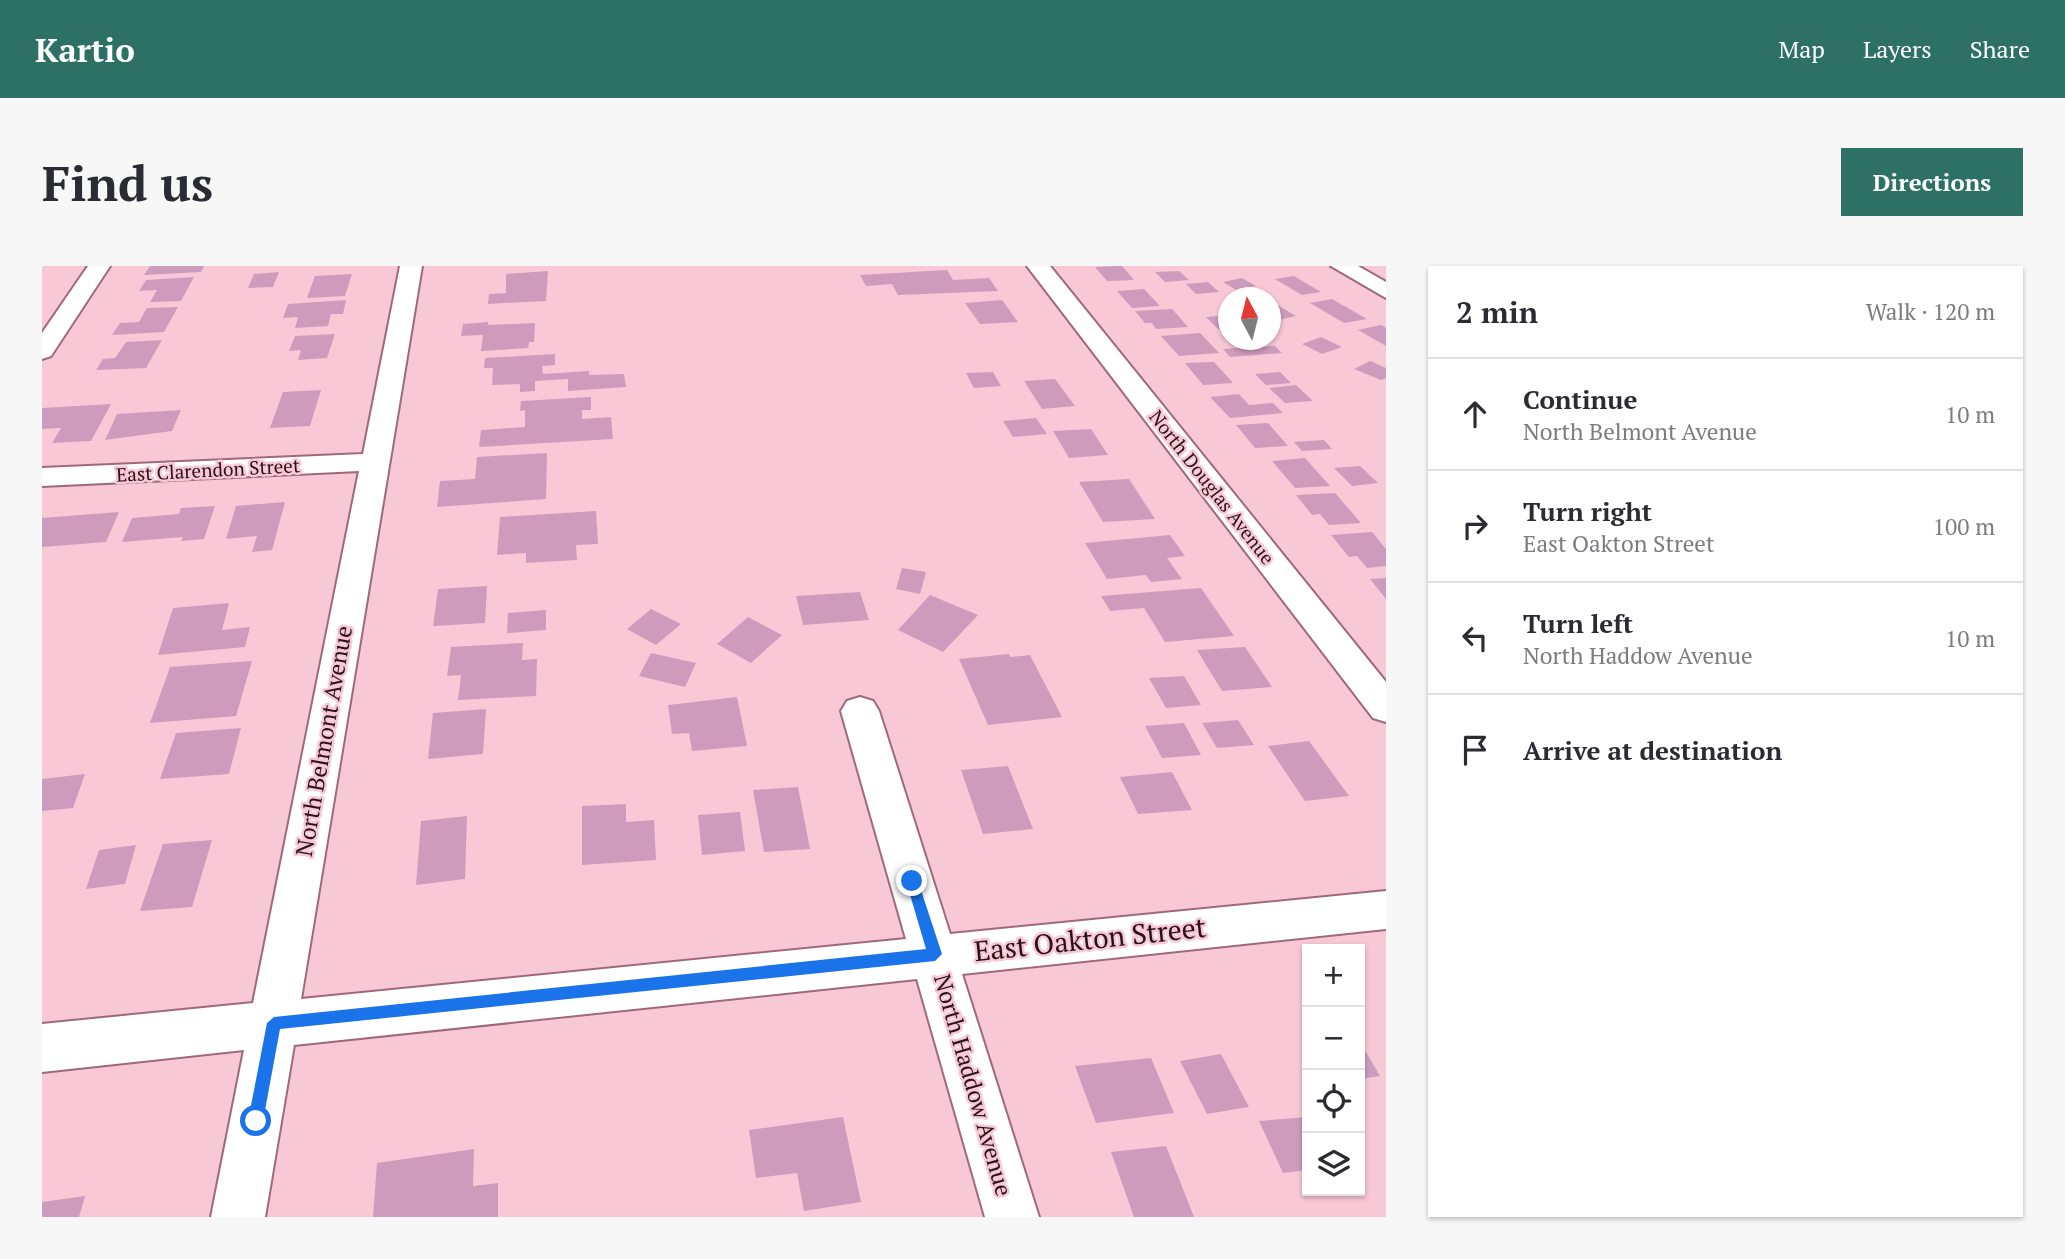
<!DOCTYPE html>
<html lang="en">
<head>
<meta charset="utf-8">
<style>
  :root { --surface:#fff; --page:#f7f7f7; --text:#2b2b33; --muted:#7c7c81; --line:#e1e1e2; --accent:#2c7164 }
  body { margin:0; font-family:"PT Serif",serif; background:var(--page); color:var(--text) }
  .controls { position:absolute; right:21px; bottom:21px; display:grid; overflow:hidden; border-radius:0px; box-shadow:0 2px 5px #0004 }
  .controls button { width:63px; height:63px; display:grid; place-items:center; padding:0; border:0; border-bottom:2px solid var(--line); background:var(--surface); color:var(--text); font:35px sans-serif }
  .compass { position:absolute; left:1176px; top:21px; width:63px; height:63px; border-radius:50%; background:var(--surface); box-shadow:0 2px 5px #0004; rotate:353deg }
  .stop { position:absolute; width:21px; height:21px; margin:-16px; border:5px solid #1a73e8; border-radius:50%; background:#fff }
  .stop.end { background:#1a73e8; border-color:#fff; box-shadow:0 2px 7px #0008 }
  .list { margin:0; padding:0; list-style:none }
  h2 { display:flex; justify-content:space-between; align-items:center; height:91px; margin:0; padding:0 28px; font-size:30px }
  h2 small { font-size:23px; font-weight:400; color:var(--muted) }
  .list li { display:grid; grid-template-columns:46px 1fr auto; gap:21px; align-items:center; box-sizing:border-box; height:112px; padding:0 28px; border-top:2px solid var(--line) }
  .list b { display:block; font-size:26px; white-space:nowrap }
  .list p { margin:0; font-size:23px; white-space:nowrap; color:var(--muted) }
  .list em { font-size:23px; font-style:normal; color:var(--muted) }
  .icon { flex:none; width:38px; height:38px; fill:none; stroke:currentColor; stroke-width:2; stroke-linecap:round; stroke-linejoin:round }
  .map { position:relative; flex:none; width:1344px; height:951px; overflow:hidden; border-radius:0px }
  header { display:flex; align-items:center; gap:42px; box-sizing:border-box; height:98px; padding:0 35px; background:var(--accent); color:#fff }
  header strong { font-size:33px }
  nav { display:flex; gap:38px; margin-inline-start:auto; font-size:24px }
  .intro { display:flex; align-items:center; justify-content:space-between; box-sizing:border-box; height:168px; padding:0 42px }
  h1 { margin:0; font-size:49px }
  .button { padding:18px 32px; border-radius:0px; background:var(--accent); color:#fff; font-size:24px; font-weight:700 }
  main { display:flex; gap:42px; padding:0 42px }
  aside { flex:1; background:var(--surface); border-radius:0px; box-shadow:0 2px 5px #0004 }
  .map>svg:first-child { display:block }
  .building { fill:#cd9cbd }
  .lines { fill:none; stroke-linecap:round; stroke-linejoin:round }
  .minor-casing { stroke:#a0697b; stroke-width:4 }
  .minor { fill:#fff; fill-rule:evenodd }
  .route { fill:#1a73e8 }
  .labels { text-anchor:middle; stroke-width:5; stroke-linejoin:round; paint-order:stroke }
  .far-street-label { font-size:19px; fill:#29131a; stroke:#f9c8d7 }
  .street-label { font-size:23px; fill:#29131a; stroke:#f9c8d7 }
  .near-street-label { font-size:28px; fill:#29131a; stroke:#f9c8d7 }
</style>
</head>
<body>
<header>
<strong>Kartio</strong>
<nav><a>Map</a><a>Layers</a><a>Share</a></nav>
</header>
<div class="intro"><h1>Find us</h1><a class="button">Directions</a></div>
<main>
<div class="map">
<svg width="1344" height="951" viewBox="0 0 1344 951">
  <rect width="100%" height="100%" fill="#f9c8d7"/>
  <g class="building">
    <path d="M108,0H162L159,6L102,9Z"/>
    <path d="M1075,0H1080L1092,14L1065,15L1053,1Z"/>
    <path d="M905,4L911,14L947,12L956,25L856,29L850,18L824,20L818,9Z"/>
    <path d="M506,5L504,35L446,38L447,28L464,27V8Z"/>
    <path d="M1137,5L1147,14L1123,16L1113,6Z"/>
    <path d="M237,6L231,21L206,22L212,8Z"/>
    <path d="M310,8L303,30L265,32L273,10Z"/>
    <path d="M1252,10L1279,26L1260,29L1233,13Z"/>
    <path d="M152,11L139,35L108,36L115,24L97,25L104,14Z"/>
    <path d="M1200,12L1214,20L1194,24L1181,16Z"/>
    <path d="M1166,16L1177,26L1154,28L1144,18Z"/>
    <path d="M1102,23L1118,40L1090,42L1075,25Z"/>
    <path d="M1290,33L1325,53L1302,57L1268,37Z"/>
    <path d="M304,34L301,48H289L286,60L253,62L256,51L241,52L246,38Z"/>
    <path d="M960,34L976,56L938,58L923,37Z"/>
    <path d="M1234,38L1254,50L1232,55L1228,53V40Z"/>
    <path d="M136,41L122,66L70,69L78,57L97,56L105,42Z"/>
    <path d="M1130,43L1146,61L1114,63L1110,57H1103L1093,45Z"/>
    <path d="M1186,49V63H1176L1164,51Z"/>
    <path d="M446,56V59L493,57L492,76H487L486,82L439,85L441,69L419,70L421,58Z"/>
    <path d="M1339,59L1344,62V80L1316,64Z"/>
    <path d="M1158,67L1177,87L1137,90L1119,70Z"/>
    <path d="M293,68L285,92L256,94L259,84L247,85L253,70Z"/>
    <path d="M1279,71L1300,81L1280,88L1260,78Z"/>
    <path d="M120,74L104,102L54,104L61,93L73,92L84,76Z"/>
    <path d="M1233,80L1240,87L1188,91L1181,83Z"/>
    <path d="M513,88V99L500,100L501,108L547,105V109L582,108L584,121L526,125V113L493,115V125L478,126V118L450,119L451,102H442L443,92Z"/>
    <path d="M1328,95L1344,102V112L1339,114L1312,103Z"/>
    <path d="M1172,96L1191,117L1161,119L1143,97Z"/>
    <path d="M951,106L959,120L932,122L924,107Z"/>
    <path d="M1238,106L1249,117L1224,119L1213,108Z"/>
    <path d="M1013,113L1033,140L1000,143L982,115Z"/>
    <path d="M1254,119L1271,135L1243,137L1227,122Z"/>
    <path d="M279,124L268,160L228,162L241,126Z"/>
    <path d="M1197,128L1207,139L1231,137L1241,147L1188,152L1168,131Z"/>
    <path d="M549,131V144H540V153L569,151L571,173L437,181L439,164L483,161V144L478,145L479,135Z"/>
    <path d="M69,138L49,175L10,177L19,162L0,163V142Z"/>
    <path d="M139,144L130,165L63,174L75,148Z"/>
    <path d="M994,152L1005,168L971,171L961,155Z"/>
    <path d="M1226,157L1246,180L1213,182L1194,159Z"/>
    <path d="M1049,163L1066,189L1027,192L1011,165Z"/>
    <path d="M1282,174L1290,183L1260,185L1252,176Z"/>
    <path d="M505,187L504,233L395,241L398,215L433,213L435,191Z"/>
    <path d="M1263,192L1288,220L1253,222L1230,195Z"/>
    <path d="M1318,200L1336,217L1310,220L1292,202Z"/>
    <path d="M1087,213L1113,253L1061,256L1037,216Z"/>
    <path d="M1293,227L1319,257L1287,259L1278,248L1270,249L1254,229Z"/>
    <path d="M243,236L230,284L210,286L215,270L184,273L194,240Z"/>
    <path d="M173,240L162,273L139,275L141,271L80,276L90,252L137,248L139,242Z"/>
    <path d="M554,245L556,278L534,279L535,294L484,297V287L455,289L458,251Z"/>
    <path d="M77,246L64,276L0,281V252Z"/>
    <path d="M1330,266L1344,283V300L1325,302L1315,290L1307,291L1289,269Z"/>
    <path d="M1128,269L1143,290L1125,292L1140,313L1109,316L1104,309L1065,313L1043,277Z"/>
    <path d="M860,302L884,306L878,328L854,323Z"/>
    <path d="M1344,312V333L1328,313Z"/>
    <path d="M445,320L443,357L391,360L396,323Z"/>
    <path d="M1159,322L1192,370L1123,376L1102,342L1068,345L1059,330Z"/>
    <path d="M818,326L827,354L761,359L754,330Z"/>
    <path d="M888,329L936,349L901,386L856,364Z"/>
    <path d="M187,337L180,364L208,361L203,381L116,389L131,342Z"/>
    <path d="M609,343L639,358L614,379L585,363Z"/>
    <path d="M504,344V364L465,367L466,347Z"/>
    <path d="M706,351L740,369L709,397L675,378Z"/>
    <path d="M481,377L480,394L495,393L494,430L416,434L419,409L405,410L409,381Z"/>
    <path d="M1203,381L1230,421L1180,425L1155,384Z"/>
    <path d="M609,387L654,397L643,421L597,410Z"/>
    <path d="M967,388L968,391L988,389L1020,451L946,459L917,393Z"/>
    <path d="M210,395L194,450L108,457L128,401Z"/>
    <path d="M1142,410L1159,439L1124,442L1107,412Z"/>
    <path d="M695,431L705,480L650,485L647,467L630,468L626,439Z"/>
    <path d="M444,443L441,488L386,493L391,447Z"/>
    <path d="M1196,454L1212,479L1175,482L1160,457Z"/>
    <path d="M1142,457L1159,489L1120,492L1103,460Z"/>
    <path d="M199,462L187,508L118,513L134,467Z"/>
    <path d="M1267,475L1307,530L1263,535L1226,480Z"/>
    <path d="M966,500L991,563L941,568L919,504Z"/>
    <path d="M1130,506L1150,544L1096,548L1078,511Z"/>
    <path d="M43,508L31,542L0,545V513Z"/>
    <path d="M756,521L768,583L722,586L711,524Z"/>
    <path d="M584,538V556L612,554L614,594L540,599V540Z"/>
    <path d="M698,546L703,585L660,589L656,549Z"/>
    <path d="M425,550L423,613L374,619L379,555Z"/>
    <path d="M170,574L150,641L98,645L121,578Z"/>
    <path d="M94,579L83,618L44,623L57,584Z"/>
    <path d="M1318,776L1338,810L1318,813Z"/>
    <path d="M1179,788L1207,841L1165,848L1138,795Z"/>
    <path d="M1109,792L1132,847L1054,857L1033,800Z"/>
    <path d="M801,851L819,936L762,945L755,907L714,912L707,864Z"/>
    <path d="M1265,851V904L1241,907L1217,855Z"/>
    <path d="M1124,880L1152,951H1092L1069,886Z"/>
    <path d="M432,883L431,920L456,917V951H331L335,897Z"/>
    <path d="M43,930L37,951H0V936Z"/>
  </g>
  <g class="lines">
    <g class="minor-casing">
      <g id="minor">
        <path d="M46,0H68L9,90L0,93V67Z"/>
        <path d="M358,0H380L259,733L864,673L799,445L805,435L818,431L831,435L837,445L908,668L1344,625V663L920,708L997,951H943L875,713L252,779L223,951H169L202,784L0,806V758L211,737L317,205L0,220V202L321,188Z"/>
        <path d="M985,0H1008L1344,416V456L1331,452Z"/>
        <path d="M1289,0H1316L1344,16V32Z"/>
      </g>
    </g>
    <use href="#minor" class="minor"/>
  </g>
  <path class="route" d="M870,610L876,615L900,688L893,695L238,763L221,855L214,863L206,855L225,757L232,751L884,683L864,615Z"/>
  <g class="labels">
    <g class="far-street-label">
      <text transform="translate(166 204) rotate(-3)" y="7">East Clarendon Street</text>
      <text transform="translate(1170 221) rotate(52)" y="7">North Douglas Avenue</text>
    </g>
    <g class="street-label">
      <text transform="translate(282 475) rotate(-80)" y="8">North Belmont Avenue</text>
      <text transform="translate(931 819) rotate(74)" y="8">North Haddow Avenue</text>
    </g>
    <g class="near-street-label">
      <text transform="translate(1048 673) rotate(-6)" y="10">East Oakton Street</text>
    </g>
  </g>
</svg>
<div class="controls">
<button>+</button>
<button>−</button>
<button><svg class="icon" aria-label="locate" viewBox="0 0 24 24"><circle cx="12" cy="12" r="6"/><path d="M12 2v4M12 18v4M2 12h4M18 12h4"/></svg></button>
<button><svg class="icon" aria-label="layers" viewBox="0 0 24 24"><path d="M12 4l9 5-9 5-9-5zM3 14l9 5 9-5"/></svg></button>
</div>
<svg class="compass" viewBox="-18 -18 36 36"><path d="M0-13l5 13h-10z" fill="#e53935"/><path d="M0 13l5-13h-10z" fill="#7c7c81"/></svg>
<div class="stop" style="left:214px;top:855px"></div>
<div class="stop end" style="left:870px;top:615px"></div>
</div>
<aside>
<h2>2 min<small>Walk · 120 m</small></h2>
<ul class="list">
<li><svg class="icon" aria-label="ahead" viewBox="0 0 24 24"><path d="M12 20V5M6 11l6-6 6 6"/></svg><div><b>Continue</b><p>North Belmont Avenue</p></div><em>10 m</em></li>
<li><svg class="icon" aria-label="right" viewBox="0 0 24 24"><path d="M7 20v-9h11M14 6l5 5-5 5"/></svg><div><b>Turn right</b><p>East Oakton Street</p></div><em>100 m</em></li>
<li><svg class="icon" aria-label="left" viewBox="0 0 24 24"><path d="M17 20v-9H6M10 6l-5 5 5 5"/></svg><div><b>Turn left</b><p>North Haddow Avenue</p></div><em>10 m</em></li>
<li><svg class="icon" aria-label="arrive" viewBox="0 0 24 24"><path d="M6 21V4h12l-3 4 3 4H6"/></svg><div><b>Arrive at destination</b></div></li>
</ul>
</aside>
</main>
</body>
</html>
